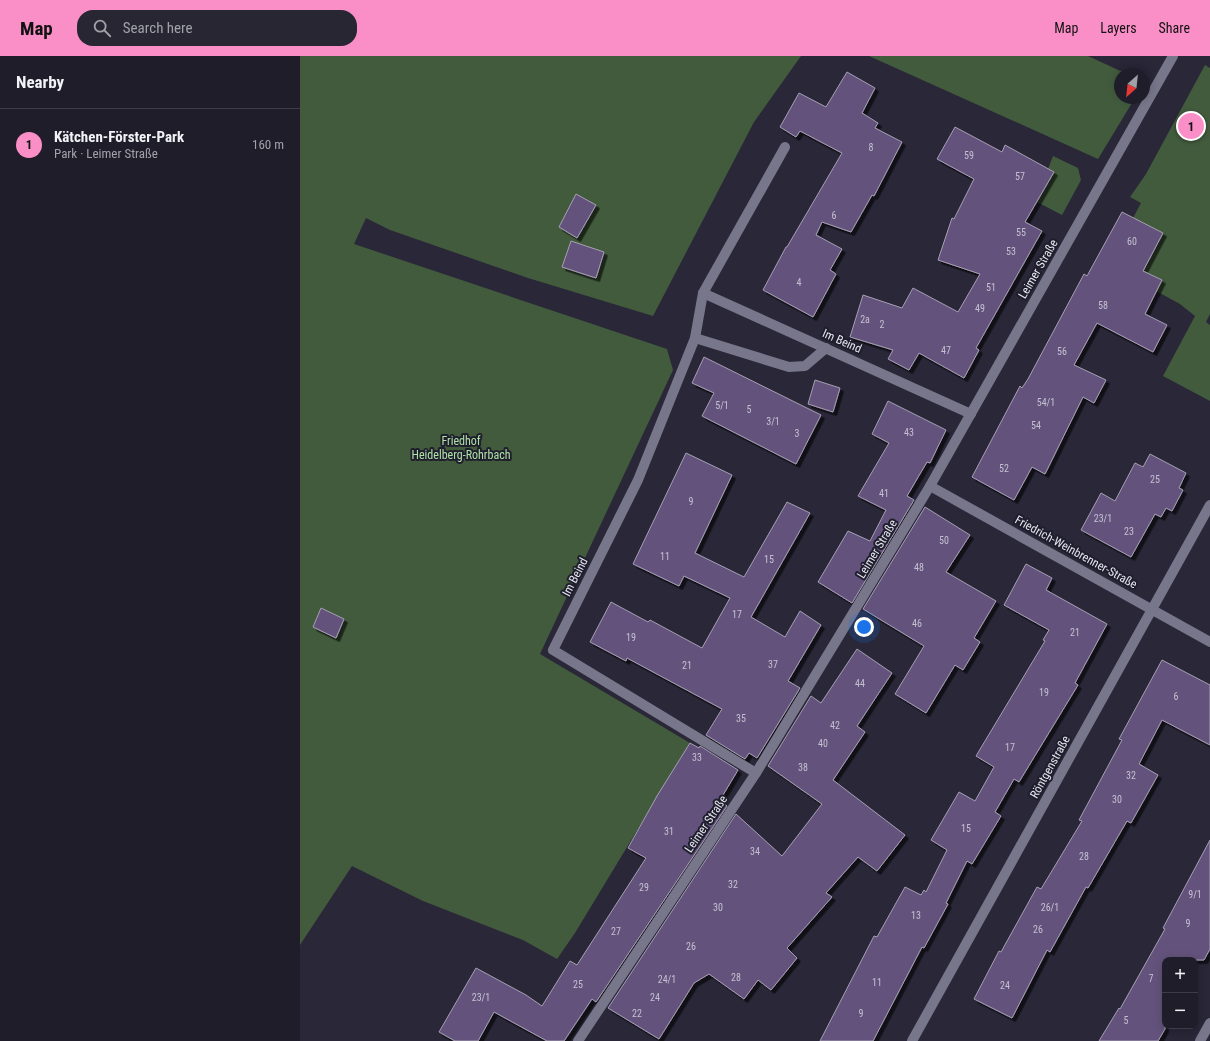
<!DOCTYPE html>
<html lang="en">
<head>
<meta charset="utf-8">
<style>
  :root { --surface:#1f1d2a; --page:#272632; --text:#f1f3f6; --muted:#a1a2a8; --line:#3c3b47; --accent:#fa8fc7 }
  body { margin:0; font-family:"Roboto Condensed",sans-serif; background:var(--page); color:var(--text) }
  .controls { position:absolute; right:12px; bottom:12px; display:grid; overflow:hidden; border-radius:8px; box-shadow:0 2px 10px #0003 }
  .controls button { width:36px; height:36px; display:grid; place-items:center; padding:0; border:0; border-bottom:1px solid var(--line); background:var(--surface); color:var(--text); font:20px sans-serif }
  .compass { position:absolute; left:814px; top:12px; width:36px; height:36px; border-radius:50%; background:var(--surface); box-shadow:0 2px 10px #0003; rotate:207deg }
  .you { position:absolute; left:564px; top:571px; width:14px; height:14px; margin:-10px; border:3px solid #fff; border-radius:50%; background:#1a73e8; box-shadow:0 0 0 6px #1a73e833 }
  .badge { display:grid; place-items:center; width:26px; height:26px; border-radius:50%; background:var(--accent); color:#111; font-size:13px; font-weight:700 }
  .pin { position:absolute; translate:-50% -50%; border:2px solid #fff; box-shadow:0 1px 4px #0006 }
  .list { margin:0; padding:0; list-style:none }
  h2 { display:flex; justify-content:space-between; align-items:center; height:52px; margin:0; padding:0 16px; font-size:17px }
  h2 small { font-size:13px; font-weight:400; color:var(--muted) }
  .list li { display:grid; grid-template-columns:26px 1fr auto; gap:12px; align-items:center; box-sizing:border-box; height:72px; padding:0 16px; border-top:1px solid var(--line) }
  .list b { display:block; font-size:15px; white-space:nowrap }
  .list p { margin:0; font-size:13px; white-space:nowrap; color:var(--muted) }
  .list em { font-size:13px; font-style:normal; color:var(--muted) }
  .icon { flex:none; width:22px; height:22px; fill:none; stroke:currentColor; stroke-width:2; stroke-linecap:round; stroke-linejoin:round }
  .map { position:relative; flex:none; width:910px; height:985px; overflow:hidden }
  header { display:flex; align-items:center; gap:24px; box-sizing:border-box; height:56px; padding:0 20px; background:var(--accent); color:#111 }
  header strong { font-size:19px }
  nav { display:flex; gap:22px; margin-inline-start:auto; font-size:14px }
  .search { width:280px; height:36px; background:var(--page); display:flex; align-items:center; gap:10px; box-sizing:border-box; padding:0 14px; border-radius:16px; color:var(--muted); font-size:15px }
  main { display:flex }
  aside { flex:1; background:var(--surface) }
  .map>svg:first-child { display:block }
  .green { fill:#425b3d }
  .building { fill:#63537c; stroke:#a69fb3; filter:url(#shadow) }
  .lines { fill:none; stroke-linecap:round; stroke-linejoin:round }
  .minor { stroke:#78768a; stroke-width:10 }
  .labels { text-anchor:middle; stroke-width:4; stroke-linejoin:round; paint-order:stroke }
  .number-label { font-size:10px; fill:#c4c0d2 }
  .street-label { font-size:12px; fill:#e5e4ef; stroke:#1f1e2d }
  .park-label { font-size:12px; fill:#aee1a6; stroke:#1f1e2d }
</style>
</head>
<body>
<header>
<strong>Map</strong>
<div class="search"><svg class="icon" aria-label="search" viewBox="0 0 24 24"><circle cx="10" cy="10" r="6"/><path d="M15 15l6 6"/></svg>Search here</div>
<nav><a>Map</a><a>Layers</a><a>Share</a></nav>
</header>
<main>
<aside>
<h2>Nearby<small></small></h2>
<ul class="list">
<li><span class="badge">1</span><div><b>Kätchen-Förster-Park</b><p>Park · Leimer Straße</p></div><em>160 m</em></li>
</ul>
</aside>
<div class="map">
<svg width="910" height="985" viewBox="0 0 910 985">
  <defs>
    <filter id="shadow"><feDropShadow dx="3.5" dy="3.5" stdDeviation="0" flood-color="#0009"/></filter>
  </defs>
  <rect width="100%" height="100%" fill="#292738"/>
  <g class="green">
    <path d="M0,0H501L454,66L353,260L228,222L90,174L66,162L54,188L367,293L373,314L240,598L390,687L275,877L257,903L223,884L123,845L52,810L0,889Z"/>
    <path d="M569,0H788L827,18H820V42H835L798,103Z"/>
    <path d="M905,9L910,12V258L906,266L910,269V345L863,320L895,260L880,248L856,235L861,224L843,215L833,162L841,147L830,141L846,118Z"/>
    <path d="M753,100L778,112L781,124L762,159L737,146L753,116L748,113Z"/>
  </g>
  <g class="building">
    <path d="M547,16L575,32L562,57L578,67L575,72L602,86L574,140L572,139L551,176L522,166L516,179L542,193L530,214L536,218L513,261L463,234L486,191H487L542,97L500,75L496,81L480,71L499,37L526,51Z"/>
    <path d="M655,71L702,96L705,89L754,116L725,166L742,175L676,292L679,294L664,322L619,297L609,314L588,303L593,294L550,281L563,239L602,252L613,232L658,256L680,218L638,204L652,162L654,163L674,123L637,103Z"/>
    <path d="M276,138L296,149L277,182L259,171Z"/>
    <path d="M822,156L863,177L843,215L862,224L845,258L867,269L853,296L797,267L774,309L806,324L794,347L783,341L745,418L732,411L714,444L672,421L720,330L722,332L728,323L784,218L787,220Z"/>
    <path d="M271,185L304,196L296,222L262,211Z"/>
    <path d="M404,301L521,359L496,408L402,360L414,337L392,327Z"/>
    <path d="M515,324L540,332L533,356L508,348Z"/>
    <path d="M588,345L646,374L630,407L627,406L607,440L614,444L552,547L518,526L548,475L570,485L586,454L558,440L589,387L572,378Z"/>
    <path d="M386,397L432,419L395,497L444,521L487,446L510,457L451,561L485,581L500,555L521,569L488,625L500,632L457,702L449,697L445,703L406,679L422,653L327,602L326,605L290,586L311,546L348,566L350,564L402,592L430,542L384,520L379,530L333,508Z"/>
    <path d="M850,398L886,417L879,432L883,434L872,455L866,452L861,461L855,458L831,501L781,474L801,437L815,445L835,407L843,411Z"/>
    <path d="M625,451L670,479L646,516L696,545L674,582L680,586L663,614L655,609L626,657L595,638L624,590L563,553Z"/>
    <path d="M726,508L752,522L746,534L807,568L775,627L778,629L719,726L714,723L695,756L701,760L672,808L667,805L646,847L648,848L624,892L622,891L573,985H520L574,880L577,881L605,831L621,839L624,834L626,836L647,794L631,784L659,736L675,745L694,711L676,700L745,585L743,584L749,574L704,549Z"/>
    <path d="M21,552L44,563L36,582L13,571Z"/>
    <path d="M557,593L592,617L557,670L565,676L533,724L605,779L577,815L558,801L526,837L532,841L487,892L497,902L471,934L458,924L444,943L409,918L394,927L359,983L308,952L436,758L482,800L522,748L468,710L511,640L521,647Z"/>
    <path d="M862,604L910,629V689L862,664L839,708L858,719L831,767L827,765L788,832L786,831L750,896L747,894L712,962L674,943L699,895L701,896L737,831L741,833L782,765L779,764L822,684L819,683Z"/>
    <path d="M390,687L399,692L400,690L438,714L420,744L427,750L296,946L292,943L264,985H247L194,956L178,985H155L139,976L176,912L226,939L242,950L270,905L277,909L346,802L328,792L357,740Z"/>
    <path d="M910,784V893L904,904H865V973L858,985H799L819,952L820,953L865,873L863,872Z"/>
  </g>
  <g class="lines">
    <g class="minor">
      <path d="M485,91L403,237L671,358"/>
      <path d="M403,237L395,282L338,424L253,594L456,717"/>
      <path d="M395,282L489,311L505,310L526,292"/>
      <path d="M630,430L910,586"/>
      <path d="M278,985L456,717L630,430L873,0"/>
      <path d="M612,985L910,449"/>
      <path d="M900,985L910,967"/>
    </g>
  </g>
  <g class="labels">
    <g class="number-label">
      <text x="571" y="95">8</text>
      <text x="669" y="103">59</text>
      <text x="720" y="124">57</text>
      <text x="534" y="163">6</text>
      <text x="721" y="180">55</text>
      <text x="832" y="189">60</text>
      <text x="711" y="199">53</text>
      <text x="499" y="230">4</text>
      <text x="691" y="235">51</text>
      <text x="803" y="253">58</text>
      <text x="680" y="256">49</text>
      <text x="565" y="267">2a</text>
      <text x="582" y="272">2</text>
      <text x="646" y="298">47</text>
      <text x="762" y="299">56</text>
      <text x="746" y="350">54/1</text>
      <text x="422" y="353">5/1</text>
      <text x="449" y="357">5</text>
      <text x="473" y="369">3/1</text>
      <text x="736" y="373">54</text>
      <text x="609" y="380">43</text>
      <text x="497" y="381">3</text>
      <text x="704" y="416">52</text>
      <text x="855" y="427">25</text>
      <text x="584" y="441">41</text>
      <text x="391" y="449">9</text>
      <text x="803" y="466">23/1</text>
      <text x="829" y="479">23</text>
      <text x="644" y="488">50</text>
      <text x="365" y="504">11</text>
      <text x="469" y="507">15</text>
      <text x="619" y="515">48</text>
      <text x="437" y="562">17</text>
      <text x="617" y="571">46</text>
      <text x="775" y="580">21</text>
      <text x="331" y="585">19</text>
      <text x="473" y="612">37</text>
      <text x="387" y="613">21</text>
      <text x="560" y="631">44</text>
      <text x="744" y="640">19</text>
      <text x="876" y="644">6</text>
      <text x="441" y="666">35</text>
      <text x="535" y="673">42</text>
      <text x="523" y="691">40</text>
      <text x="710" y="695">17</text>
      <text x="397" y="705">33</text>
      <text x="503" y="715">38</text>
      <text x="831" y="723">32</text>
      <text x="817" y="747">30</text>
      <text x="666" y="776">15</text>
      <text x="369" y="779">31</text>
      <text x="455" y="799">34</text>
      <text x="784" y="804">28</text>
      <text x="433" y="832">32</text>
      <text x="344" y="835">29</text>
      <text x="895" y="842">9/1</text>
      <text x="418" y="855">30</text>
      <text x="750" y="855">26/1</text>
      <text x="616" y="863">13</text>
      <text x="888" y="871">9</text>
      <text x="738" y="877">26</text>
      <text x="316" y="879">27</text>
      <text x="391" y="894">26</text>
      <text x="436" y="925">28</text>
      <text x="851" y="926">7</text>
      <text x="367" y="927">24/1</text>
      <text x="577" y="930">11</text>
      <text x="278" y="932">25</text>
      <text x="705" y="933">24</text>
      <text x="181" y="945">23/1</text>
      <text x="355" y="945">24</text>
      <text x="337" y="961">22</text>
      <text x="561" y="961">9</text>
      <text x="826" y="968">5</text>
    </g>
    <g class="street-label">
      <text transform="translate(738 213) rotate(-60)" y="4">Leimer Straße</text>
      <text transform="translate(542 285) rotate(24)" y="4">Im Beind</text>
      <text transform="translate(577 493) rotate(-59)" y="4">Leimer Straße</text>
      <text transform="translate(776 496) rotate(29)" y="4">Friedrich-Weinbrenner-Straße</text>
      <text transform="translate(275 521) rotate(-63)" y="4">Im Beind</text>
      <text transform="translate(750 711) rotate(-61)" y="4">Röntgenstraße</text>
      <text transform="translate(406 768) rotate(-56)" y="4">Leimer Straße</text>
    </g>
    <g class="park-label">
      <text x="161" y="389">Friedhof<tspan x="161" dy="14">Heidelberg-Rohrbach</tspan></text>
    </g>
  </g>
</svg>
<div class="controls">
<button>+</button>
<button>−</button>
</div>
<svg class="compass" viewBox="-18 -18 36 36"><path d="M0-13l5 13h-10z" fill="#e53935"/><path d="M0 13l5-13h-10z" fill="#a1a2a8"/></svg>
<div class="you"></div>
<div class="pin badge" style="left:891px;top:70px">1</div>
</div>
</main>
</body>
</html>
